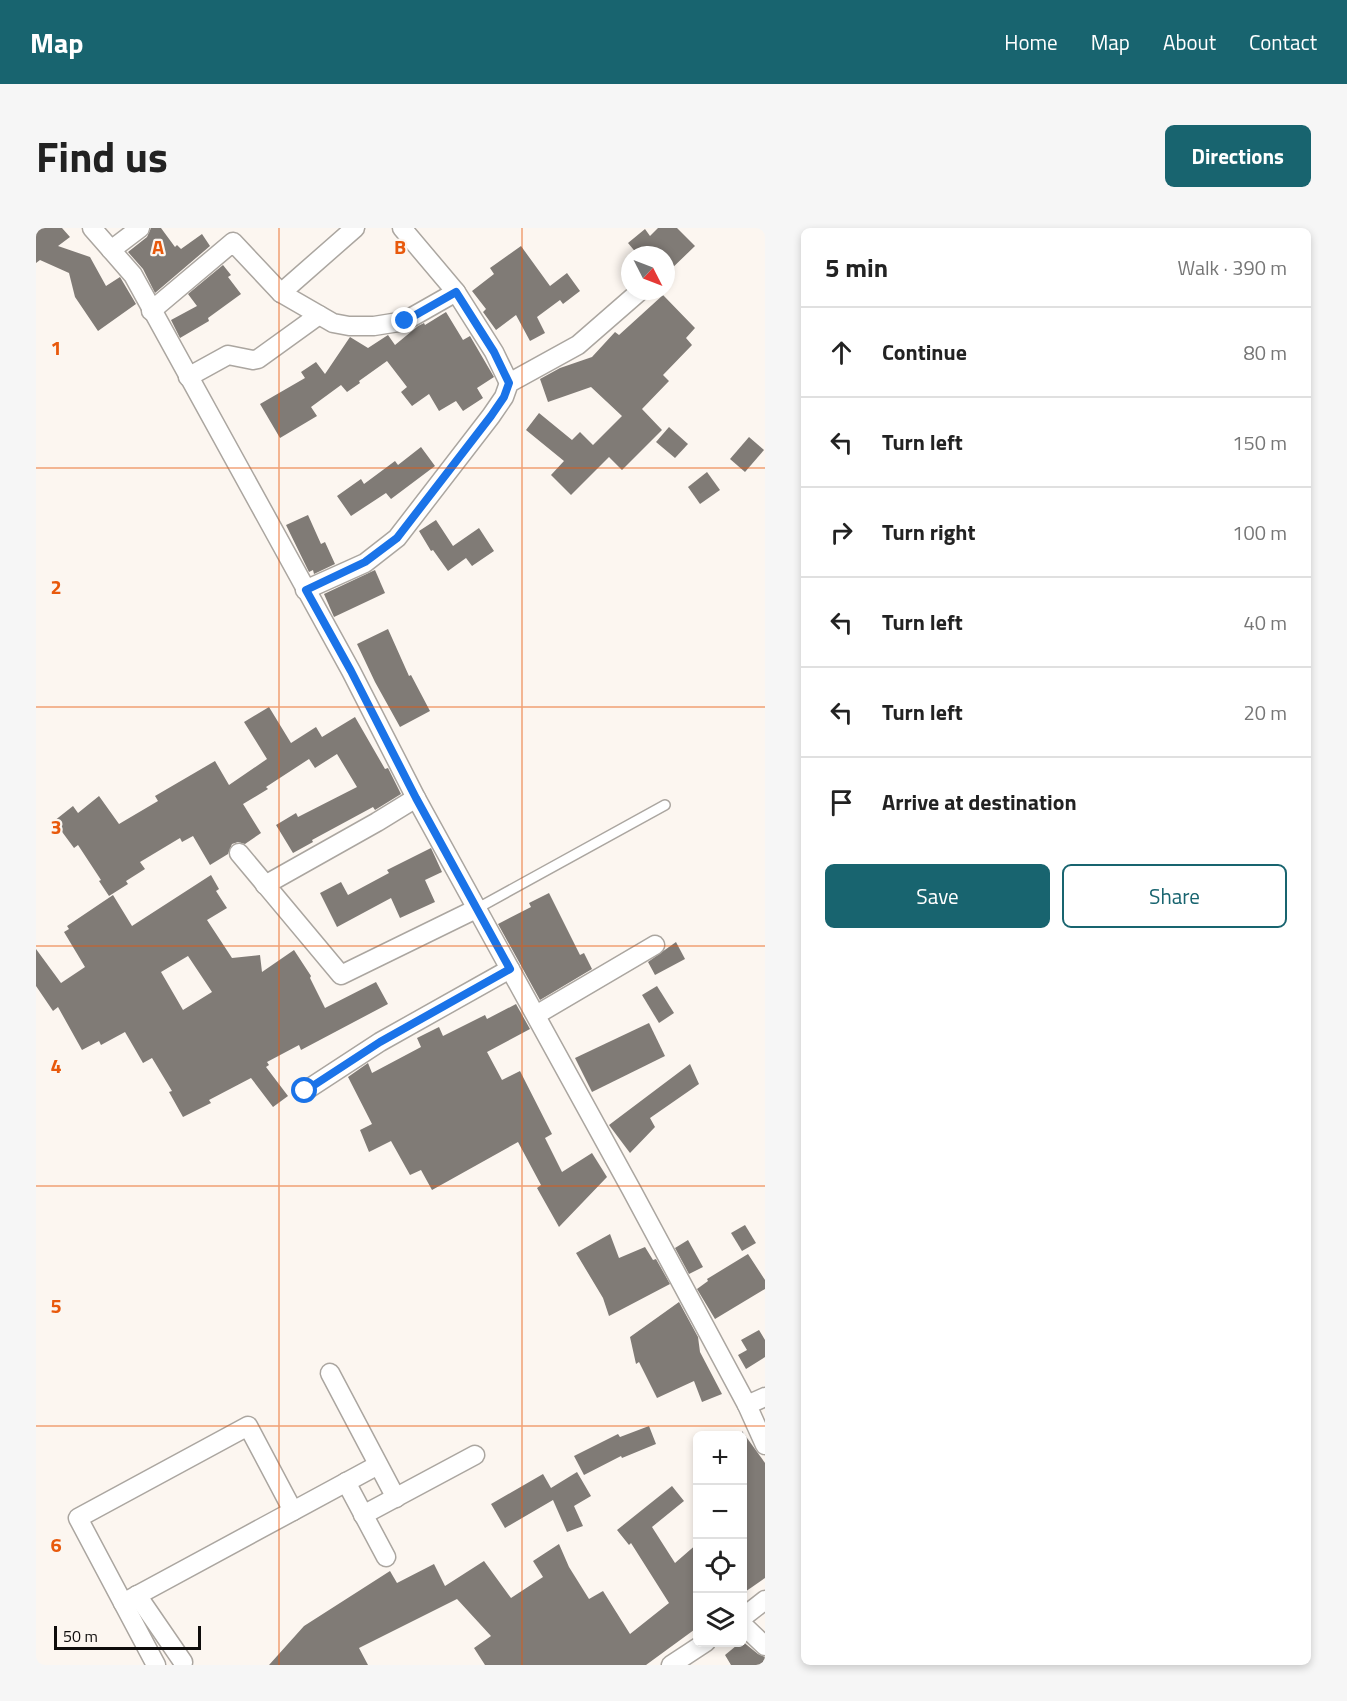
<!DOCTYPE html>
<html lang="en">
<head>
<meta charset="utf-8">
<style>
  :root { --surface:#fff; --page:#f6f6f6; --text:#222; --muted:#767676; --line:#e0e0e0; --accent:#18646f }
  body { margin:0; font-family:"Titillium Web",sans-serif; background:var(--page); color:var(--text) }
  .controls { position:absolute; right:18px; bottom:18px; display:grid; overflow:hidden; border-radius:9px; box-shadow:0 3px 9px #0003 }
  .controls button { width:54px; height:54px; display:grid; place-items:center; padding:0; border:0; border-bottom:2px solid var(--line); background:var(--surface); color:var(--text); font:30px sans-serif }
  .compass { position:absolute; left:585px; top:18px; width:54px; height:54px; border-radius:50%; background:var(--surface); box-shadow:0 3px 9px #0003; rotate:132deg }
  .scale { position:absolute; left:18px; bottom:15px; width:147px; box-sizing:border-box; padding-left:6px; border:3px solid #0e0c0b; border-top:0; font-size:16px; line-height:21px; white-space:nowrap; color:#0e0c0b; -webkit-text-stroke:4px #fcf6f0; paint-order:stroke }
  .stop { position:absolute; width:18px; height:18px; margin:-14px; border:4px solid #1a73e8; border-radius:50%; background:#fff }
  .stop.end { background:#1a73e8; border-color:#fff; box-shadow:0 2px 6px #0008 }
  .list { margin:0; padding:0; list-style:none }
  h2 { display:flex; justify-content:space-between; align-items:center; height:78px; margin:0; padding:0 24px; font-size:26px }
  h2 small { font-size:20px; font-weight:400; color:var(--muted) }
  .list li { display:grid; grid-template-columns:39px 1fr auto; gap:18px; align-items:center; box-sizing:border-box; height:90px; padding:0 24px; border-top:2px solid var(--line) }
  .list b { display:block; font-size:22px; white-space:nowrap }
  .list em { font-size:20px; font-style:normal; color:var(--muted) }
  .actions { display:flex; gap:12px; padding:18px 24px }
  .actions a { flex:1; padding:14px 0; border:2px solid var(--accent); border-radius:9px; text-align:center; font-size:21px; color:var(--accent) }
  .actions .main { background:var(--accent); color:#fff }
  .icon { flex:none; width:33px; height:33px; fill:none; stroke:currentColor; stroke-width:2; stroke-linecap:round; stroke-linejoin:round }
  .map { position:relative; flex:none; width:729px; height:1437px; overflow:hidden; border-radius:9px }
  header { display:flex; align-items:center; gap:36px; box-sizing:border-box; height:84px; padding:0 30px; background:var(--accent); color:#fff }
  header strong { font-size:28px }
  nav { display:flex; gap:33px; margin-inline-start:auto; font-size:21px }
  .intro { display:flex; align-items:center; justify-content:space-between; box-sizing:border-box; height:144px; padding:0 36px }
  h1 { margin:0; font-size:42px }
  .button { padding:15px 27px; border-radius:9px; background:var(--accent); color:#fff; font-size:21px; font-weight:700 }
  main { display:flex; gap:36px; padding:0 36px }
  aside { flex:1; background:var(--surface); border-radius:9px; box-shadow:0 3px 9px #0003 }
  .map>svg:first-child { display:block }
  .building { fill:#807b76; fill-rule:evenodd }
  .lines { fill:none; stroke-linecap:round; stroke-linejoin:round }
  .service-casing { stroke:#aba6a0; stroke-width:12 }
  .minor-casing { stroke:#aba6a0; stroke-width:21 }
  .service { stroke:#fff; stroke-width:9 }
  .minor { stroke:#fff; stroke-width:18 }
  .route { stroke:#1a73e8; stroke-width:8 }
  .grid { fill:none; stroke:#e8590c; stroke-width:1.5; stroke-opacity:0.55 }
  .grid-label { font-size:20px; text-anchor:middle; font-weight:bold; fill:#e8590c; stroke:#fcf6f0; stroke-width:4.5; stroke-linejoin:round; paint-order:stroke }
</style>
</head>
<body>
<header>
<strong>Map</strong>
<nav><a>Home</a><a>Map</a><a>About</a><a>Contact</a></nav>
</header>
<div class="intro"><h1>Find us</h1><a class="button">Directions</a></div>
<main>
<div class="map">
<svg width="729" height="1437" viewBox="0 0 729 1437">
  <rect width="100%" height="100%" fill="#fcf6f0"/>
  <g class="building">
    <path d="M0,0H26L34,9L22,18L54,29L70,58L84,49L100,76L62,103L39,69L33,45L4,32L0,35Z"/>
    <path d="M115,0H125L139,19L141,17L145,21L166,6L174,18L119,65L107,41L92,24L111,9Z"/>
    <path d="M622,0H641L659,18L630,46V27H602L592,15L609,1L614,8Z"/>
    <path d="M485,18L514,58L531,45L544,63L527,76L524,72L501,89L509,105L494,113L480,87L460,102L447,84L450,81L436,63L458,46L454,40Z"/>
    <path d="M187,37L195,47L192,49L205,66L172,90L173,93L144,110L135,92L161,78L152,66Z"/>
    <path d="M627,67L659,100L650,110L656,117L627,147L633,153L606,181L626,202L586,242L573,229L535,267L515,247L528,233L490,202L503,185L536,212L544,204L557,217L586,188L555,159L512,174L504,151L524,140L556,129L579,104L583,107Z"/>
    <path d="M410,84L427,112L434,108L458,149L441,160L447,170L427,183L420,173L403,183L393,166L376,178L365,164L371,159L351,133L323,153L324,155L311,164L305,157L275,179L281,188L244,210L224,176L269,150L265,144L280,134L289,146L314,109L332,120L352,107L359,117L382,98L388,95L389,97Z"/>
    <path d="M633,199L652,216L639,230L620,214Z"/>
    <path d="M713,209L728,222L709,244L694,231Z"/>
    <path d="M385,219L399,238L355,271L350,265L315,288L301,268L325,251L328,256L359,233L362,237Z"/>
    <path d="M671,244L684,262L664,276L652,259Z"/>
    <path d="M272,287L285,316L289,314L299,336L278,346L277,342L273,344L250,297Z"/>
    <path d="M400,292L417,318L443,300L458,323L436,338L430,330L412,343L397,322L395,323L383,303Z"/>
    <path d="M339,342L349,365L298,389L288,366Z"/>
    <path d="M352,401L373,448L375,447L394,483L364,499L339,454L321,416Z"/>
    <path d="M233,479L255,515L280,499L286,509L319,489L349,541L352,540L365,566L339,582L337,579L276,612L277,614L257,625L240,597L260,585L262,589L321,559L301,526L279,540L273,531L230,559L232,561L207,576L225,605L209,616L202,614L196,616L192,626L174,637L157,608L146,614L144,610L104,634L109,641L90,653L92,656L73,668L63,653L65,652L42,617L38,620L18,593L37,578L42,585L63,568L83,596L122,573L119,568L179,533L193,557L231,531L208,494Z"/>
    <path d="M395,620L406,644L389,652L399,674L364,690L355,670L301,699L284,665L305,654L312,667L353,645L351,642Z"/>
    <path d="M175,647L183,661L180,663L191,680L171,692L196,730L224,727L226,744L258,722L275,748L274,750L289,780L340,754L352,776L265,822L263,817L231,834L233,837L230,839L252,868L237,879L215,850L173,872L175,875L147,889L133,864L136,863L116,830L107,835L89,804L65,817L63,813L46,822L22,779L17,783L0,758V721L25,755L49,739L28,704L33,701L31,698L77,667L96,698ZM152,728L176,764L147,782L125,744Z"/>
    <path d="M513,665L544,727L548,725L556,741L504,772L462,696L495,679L493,675Z"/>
    <path d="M640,714L649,731L619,747L612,734Z"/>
    <path d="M621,758L638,785L623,795L606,767Z"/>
    <path d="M480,776L494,801L451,824L466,852L484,843L516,906L509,910L526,944L556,925L571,949L523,999L501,960L505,957L482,914L396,962L385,942L374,947L355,913L333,924L324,902L336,896L312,849L332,835L336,845L385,819L381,810L403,799L407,808L449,787L451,791Z"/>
    <path d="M613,795L629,828L556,864L539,830Z"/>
    <path d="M654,836L663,856L614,890L619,899L594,925L573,897Z"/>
    <path d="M709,997L720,1015L706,1023L695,1005Z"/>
    <path d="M574,1006L583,1030L609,1019L617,1032L620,1031L634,1056L573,1088L567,1070L540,1025Z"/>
    <path d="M652,1012L667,1039L653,1046L639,1020Z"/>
    <path d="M712,1026L729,1052V1061L679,1091L661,1061L672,1053L671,1051Z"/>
    <path d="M643,1074L662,1109L664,1124L686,1166L666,1174L658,1153L621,1170L603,1134L600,1136L594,1109Z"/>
    <path d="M723,1102L729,1112V1129L710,1141L702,1127L711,1122L705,1112Z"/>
    <path d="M613,1198L620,1216L586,1230L585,1228L548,1247L538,1228L582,1206L584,1209Z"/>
    <path d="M706,1203L729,1235V1350L706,1366Z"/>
    <path d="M541,1244L555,1268L538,1278L547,1298L531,1304L517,1272L469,1300L455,1276L507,1246L515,1260Z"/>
    <path d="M636,1258L648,1273L616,1299L639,1335L662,1315V1399L610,1437H449L438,1420L455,1408L421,1371L323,1420L332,1437H233L268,1398L354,1343L361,1355L398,1336L409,1358L448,1333L475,1370L507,1349L497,1333L523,1316L533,1339L553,1371L567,1363L594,1406L633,1375L595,1315L593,1317L581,1302Z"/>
    <path d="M706,1413L722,1426L729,1429V1437H695L689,1427Z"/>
  </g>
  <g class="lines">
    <g class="service-casing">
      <path id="service" d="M442,680L629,577"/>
    </g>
    <g class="minor-casing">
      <g id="minor">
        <path d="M56,0L97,47L315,443L380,570L595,961L711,1177L729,1217"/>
        <path d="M366,0L420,64"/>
        <path d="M75,22L104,0"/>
        <path d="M245,65L319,0"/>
        <path d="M115,83L197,14L245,65L297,95L313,98H338L369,93L420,64L458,124L473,155"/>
        <path d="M152,149L192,127L217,132L222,131L283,87"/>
        <path d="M269,362L329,335L361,310L455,188L468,169L473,155L542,117L604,63"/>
        <path d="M203,625L305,747L442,680"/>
        <path d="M229,657L341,594L380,570"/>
        <path d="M500,787L619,717"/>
        <path d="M269,863L344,814L474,741"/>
        <path d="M294,1145L360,1270"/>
        <path d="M711,1177L729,1169"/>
        <path d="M310,1254L350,1329"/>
        <path d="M327,1287L439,1227"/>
        <path d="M101,1367L147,1434"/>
        <path d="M87,1375L342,1237"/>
        <path d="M706,1390L729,1372"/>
        <path d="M706,1396L729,1418"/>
        <path d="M120,1437L42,1290L212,1198L257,1283"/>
        <path d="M635,1437L670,1414"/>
      </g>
    </g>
    <use href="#service" class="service"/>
    <use href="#minor" class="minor"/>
  </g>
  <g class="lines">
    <path class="route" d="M269,863L344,814L474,741L380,570L315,443L270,362L329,334L361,310L455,188L468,169L473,155L458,124L420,64L369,93"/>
  </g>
  <path class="grid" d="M243,0V1437M486,0V1437M0,240H729M0,479H729M0,718H729M0,958H729M0,1198H729"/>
  <g class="grid-label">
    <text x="122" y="26">A</text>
    <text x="364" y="26">B</text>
    <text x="20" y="127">1</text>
    <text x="20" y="366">2</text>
    <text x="20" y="606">3</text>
    <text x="20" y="845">4</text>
    <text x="20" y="1085">5</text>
    <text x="20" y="1324">6</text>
  </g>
</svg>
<div class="controls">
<button>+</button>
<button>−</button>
<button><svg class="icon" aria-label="locate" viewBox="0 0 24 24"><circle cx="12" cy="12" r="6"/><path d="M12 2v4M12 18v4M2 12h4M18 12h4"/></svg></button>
<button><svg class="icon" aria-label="layers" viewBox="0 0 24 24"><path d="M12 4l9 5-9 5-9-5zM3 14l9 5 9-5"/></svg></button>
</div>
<svg class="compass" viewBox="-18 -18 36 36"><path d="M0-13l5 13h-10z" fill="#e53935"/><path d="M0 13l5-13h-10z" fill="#767676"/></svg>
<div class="scale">50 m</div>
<div class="stop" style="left:269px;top:863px"></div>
<div class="stop end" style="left:369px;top:93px"></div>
</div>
<aside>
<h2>5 min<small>Walk · 390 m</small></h2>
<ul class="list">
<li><svg class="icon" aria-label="ahead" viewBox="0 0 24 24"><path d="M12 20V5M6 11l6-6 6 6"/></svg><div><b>Continue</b></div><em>80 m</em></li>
<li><svg class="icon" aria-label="left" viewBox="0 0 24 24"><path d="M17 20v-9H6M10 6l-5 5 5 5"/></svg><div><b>Turn left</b></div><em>150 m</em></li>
<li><svg class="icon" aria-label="right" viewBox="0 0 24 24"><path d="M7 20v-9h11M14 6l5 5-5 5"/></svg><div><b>Turn right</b></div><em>100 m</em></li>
<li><svg class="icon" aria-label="left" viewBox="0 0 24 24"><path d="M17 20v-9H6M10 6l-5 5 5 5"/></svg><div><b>Turn left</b></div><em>40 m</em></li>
<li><svg class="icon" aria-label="left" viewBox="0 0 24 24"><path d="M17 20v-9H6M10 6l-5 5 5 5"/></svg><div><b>Turn left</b></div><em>20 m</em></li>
<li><svg class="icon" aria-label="arrive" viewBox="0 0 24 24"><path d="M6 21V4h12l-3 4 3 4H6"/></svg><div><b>Arrive at destination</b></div></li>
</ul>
<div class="actions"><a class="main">Save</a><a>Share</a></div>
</aside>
</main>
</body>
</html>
